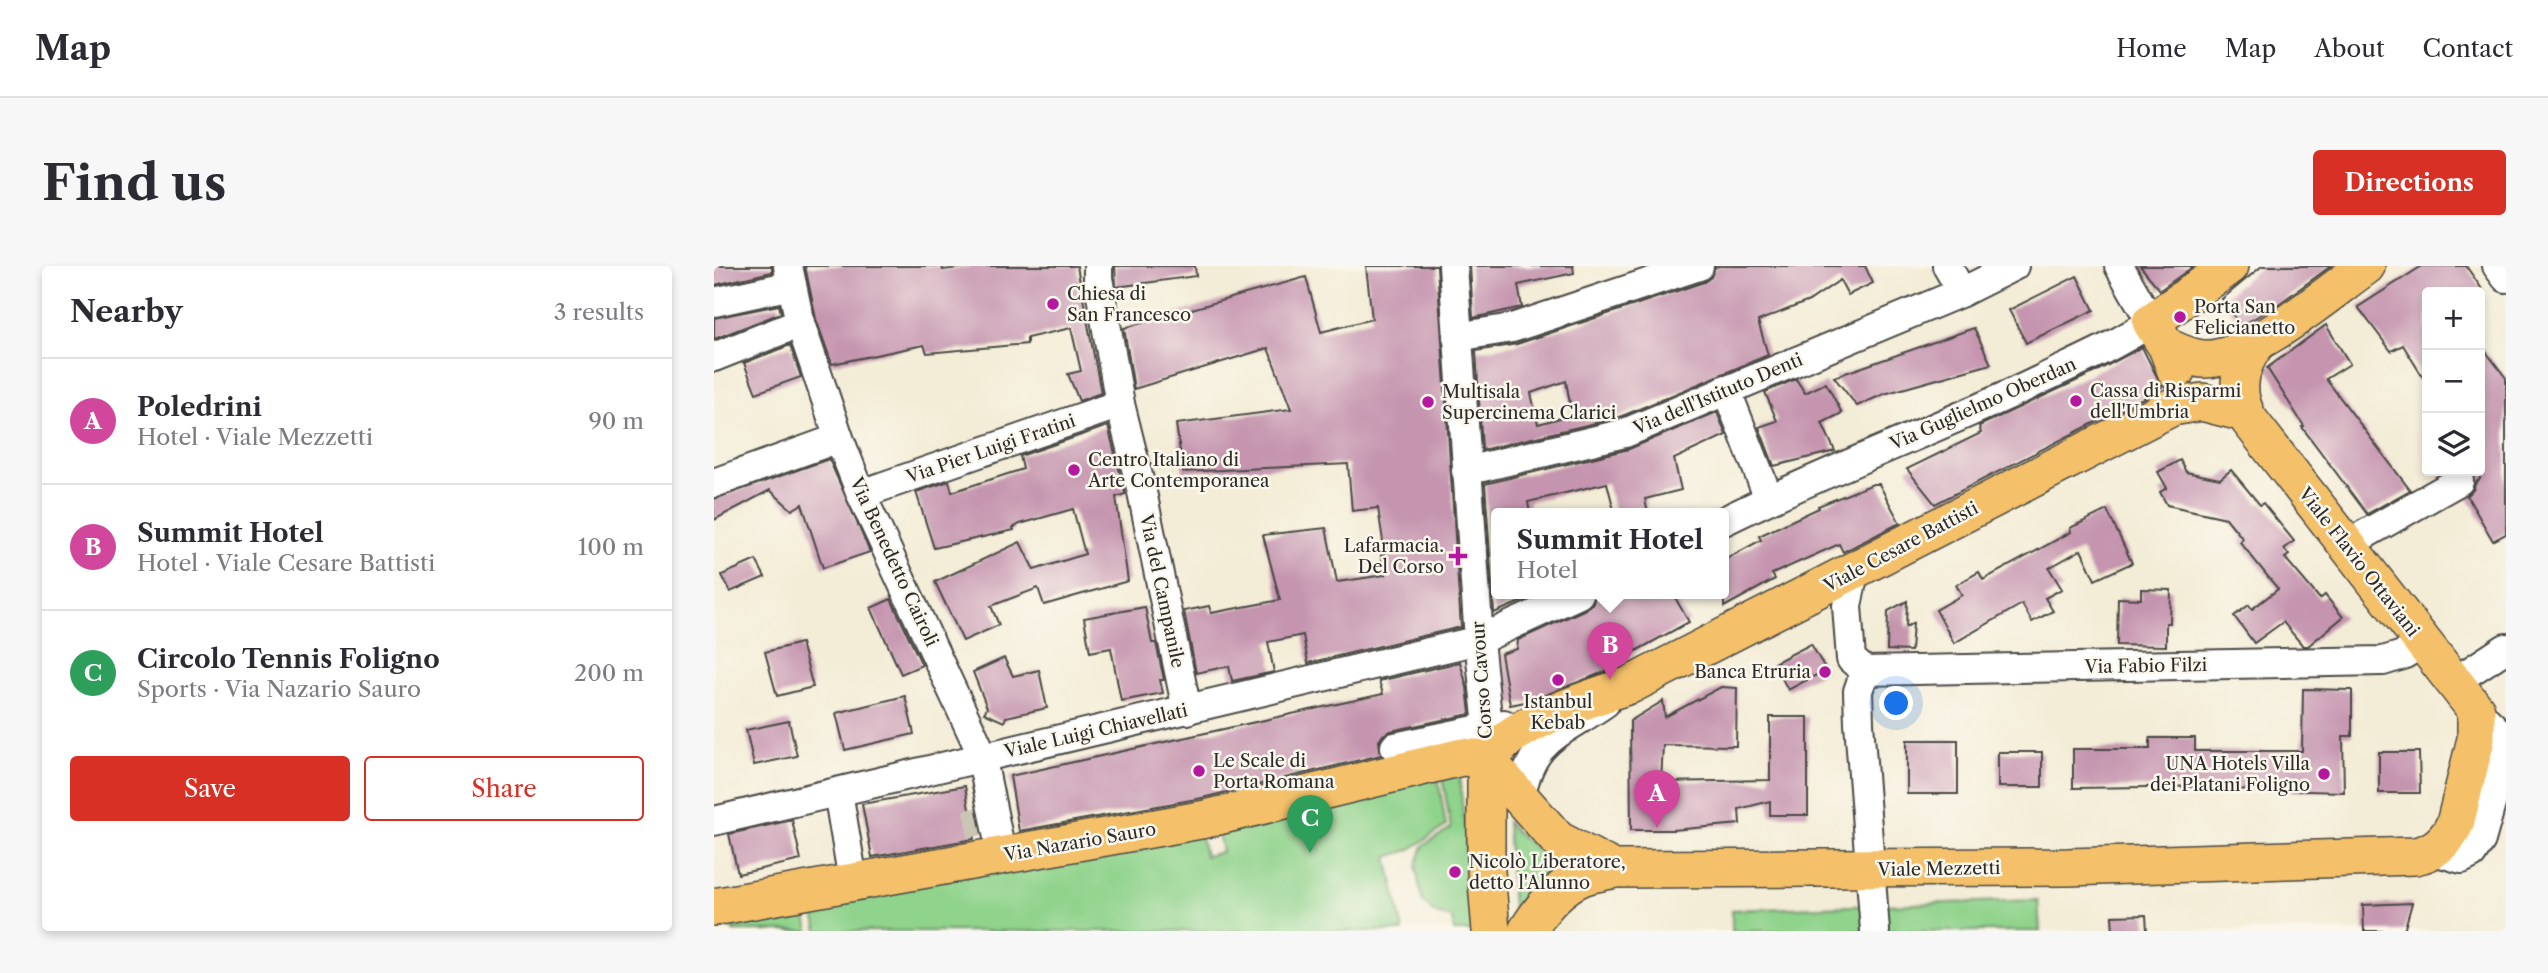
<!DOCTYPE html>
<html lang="en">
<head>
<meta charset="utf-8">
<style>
  :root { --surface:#fff; --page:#f7f7f7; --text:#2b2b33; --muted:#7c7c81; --line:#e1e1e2; --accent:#d93025 }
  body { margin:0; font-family:"Libre Caslon Text",serif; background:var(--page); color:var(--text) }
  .controls { position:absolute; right:21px; top:21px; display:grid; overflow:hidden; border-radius:7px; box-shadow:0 4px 10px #0003 }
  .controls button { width:63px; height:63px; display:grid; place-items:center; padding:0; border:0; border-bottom:2px solid var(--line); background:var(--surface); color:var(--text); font:35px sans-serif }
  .you { position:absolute; left:1183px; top:438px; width:24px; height:24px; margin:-18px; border:5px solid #fff; border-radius:50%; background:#1a73e8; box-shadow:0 0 0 10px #1a73e833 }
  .badge { display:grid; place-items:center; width:46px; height:46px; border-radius:50%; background:var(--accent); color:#fff; font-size:23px; font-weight:700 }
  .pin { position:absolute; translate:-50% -58px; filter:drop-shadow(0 2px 4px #0008) }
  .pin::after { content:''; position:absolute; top:37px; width:24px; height:21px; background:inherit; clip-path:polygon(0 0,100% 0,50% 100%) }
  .popup { position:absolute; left:777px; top:242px; width:238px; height:91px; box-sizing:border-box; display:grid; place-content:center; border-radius:7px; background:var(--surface); filter:drop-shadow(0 2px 5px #0005); font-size:23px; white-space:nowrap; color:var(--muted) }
  .popup b { font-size:26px; color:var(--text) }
  .popup::after { content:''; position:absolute; left:50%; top:100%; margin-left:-14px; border:14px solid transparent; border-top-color:var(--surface) }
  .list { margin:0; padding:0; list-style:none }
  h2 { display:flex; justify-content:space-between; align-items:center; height:91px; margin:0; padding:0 28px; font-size:30px }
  h2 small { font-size:23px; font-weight:400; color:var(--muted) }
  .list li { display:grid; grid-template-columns:46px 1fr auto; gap:21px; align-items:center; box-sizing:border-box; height:126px; padding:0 28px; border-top:2px solid var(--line) }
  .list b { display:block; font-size:26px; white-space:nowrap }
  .list p { margin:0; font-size:23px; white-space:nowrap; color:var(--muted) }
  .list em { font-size:23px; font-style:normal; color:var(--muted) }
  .actions { display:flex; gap:14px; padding:21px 28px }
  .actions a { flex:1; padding:16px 0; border:2px solid var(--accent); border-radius:7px; text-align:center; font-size:24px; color:var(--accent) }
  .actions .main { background:var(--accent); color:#fff }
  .icon { flex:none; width:38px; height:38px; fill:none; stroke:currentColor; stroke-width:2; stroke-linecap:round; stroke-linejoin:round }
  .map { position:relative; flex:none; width:1792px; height:665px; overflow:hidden; border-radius:7px }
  header { display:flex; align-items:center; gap:42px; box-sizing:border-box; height:98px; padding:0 35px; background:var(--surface); border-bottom:2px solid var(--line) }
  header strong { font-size:33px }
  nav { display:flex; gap:38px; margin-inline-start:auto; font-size:24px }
  .intro { display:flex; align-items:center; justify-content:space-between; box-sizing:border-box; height:168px; padding:0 42px }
  h1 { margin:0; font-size:49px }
  .button { padding:18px 32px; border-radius:7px; background:var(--accent); color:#fff; font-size:24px; font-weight:700 }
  main { display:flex; gap:42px; padding:0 42px }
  aside { flex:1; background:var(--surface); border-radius:7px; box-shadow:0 4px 10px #0003 }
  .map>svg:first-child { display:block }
  .green { fill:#90d38c; stroke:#5e7f5c; stroke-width:2 }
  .building { fill:#c594af; fill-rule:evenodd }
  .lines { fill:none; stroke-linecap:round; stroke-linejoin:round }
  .minor-tunnel { stroke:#cbc5b4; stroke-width:28; stroke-dasharray:28 14; stroke-linecap:butt }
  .minor-casing { stroke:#494845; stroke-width:32 }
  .major-casing { stroke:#494845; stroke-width:40 }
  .minor { stroke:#fff; stroke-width:28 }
  .major { stroke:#f4c16a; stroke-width:37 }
  .poi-dot { fill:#b5179e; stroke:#fbf7ec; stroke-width:2.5 }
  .labels { text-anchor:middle; stroke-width:5; stroke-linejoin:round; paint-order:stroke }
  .poi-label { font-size:18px; fill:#2b2b2b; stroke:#fbf7ec; text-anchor:start }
  .street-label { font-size:18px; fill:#2b2b2b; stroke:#fbf7ec }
</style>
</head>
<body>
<header>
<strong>Map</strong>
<nav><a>Home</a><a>Map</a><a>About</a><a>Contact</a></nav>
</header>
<div class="intro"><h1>Find us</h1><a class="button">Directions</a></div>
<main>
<aside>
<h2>Nearby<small>3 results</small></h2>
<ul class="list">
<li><span class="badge" style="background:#d1479c">A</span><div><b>Poledrini</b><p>Hotel · Viale Mezzetti</p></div><em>90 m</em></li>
<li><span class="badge" style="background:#d1479c">B</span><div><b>Summit Hotel</b><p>Hotel · Viale Cesare Battisti</p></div><em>100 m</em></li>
<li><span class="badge" style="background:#2e9e5b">C</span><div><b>Circolo Tennis Foligno</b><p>Sports · Via Nazario Sauro</p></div><em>200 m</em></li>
</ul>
<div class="actions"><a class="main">Save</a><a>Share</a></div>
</aside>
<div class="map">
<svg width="1792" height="665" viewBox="0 0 1792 665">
  <rect width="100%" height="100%" fill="#fbf7ec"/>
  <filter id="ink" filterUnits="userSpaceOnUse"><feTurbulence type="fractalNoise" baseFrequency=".0143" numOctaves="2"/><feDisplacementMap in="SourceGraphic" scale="14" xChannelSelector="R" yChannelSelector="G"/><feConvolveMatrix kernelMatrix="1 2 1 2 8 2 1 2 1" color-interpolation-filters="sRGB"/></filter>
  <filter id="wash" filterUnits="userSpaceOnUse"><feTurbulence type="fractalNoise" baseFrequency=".00686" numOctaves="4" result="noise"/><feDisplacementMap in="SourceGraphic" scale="28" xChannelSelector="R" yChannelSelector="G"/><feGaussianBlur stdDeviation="1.57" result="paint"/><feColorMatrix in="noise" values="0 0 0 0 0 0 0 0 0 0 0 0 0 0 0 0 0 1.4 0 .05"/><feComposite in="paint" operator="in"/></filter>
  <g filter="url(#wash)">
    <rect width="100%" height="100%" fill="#f3ecd6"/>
    <g class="green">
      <path d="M723,506L732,560L695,584L673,591L689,665H104L98,639L485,562L491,590L508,586L502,557Z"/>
      <path d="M745,506L761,665H740L738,652L722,648L708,635L702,600L709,580L737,562L728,510Z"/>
      <path d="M793,556L808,572L844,598L814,625L799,645Z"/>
      <path d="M1324,634L1326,665H1018V644Z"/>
      <path d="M91,646L95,665H19L18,661Z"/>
    </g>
    <g id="blocks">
      <g class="building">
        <path d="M0,0H58V6L0,19Z"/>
        <path d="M91,0H228L229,4L261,0H363L387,127L365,135L354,108L367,105L357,62L313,72V78L213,87L210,79L118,98L102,53Z"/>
        <path d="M401,0H481L482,10L402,21Z"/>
        <path d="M652,0H723L747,361L594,397L589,369L554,376L560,406L518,415L515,400L482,407L470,345L495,340L497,347L566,334L549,269L612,262L623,316L671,309L667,288H671L664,242L638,245L634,198L469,206L462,158L577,143L554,82L420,123L410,62L592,11L607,66L658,53Z"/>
        <path d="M756,0H859L860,7L804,19L808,41L759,52Z"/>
        <path d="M1005,0H1151L1159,17L1134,29L1126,14L1095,35L1044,55L1054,89L906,151L768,184L762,85L803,78L990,16L997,11L1001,1ZM852,115L858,149L824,158L817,127Z"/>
        <path d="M1426,0H1480L1446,24Z"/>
        <path d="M1548,0H1617L1562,40L1527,60L1508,33Z"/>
        <path d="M1708,0H1752L1770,26H1713V118L1689,79L1677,85L1644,41Z"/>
        <path d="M1363,10L1380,44L1312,77L1295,44Z"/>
        <path d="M65,39L67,47L0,73V52Z"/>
        <path d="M1612,59L1636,98L1612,113L1696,224L1653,248L1588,161L1590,160L1553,102Z"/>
        <path d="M1260,62L1277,98L1170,128L1143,140L1120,111Z"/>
        <path d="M1766,78L1792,112V268L1779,275L1753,230L1759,224L1762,216L1766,213Z"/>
        <path d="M76,79L87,111L42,127L30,97Z"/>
        <path d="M1428,81L1448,121L1429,132L1221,238L1193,203L1267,167L1265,160L1377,108Z"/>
        <path d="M1082,113L1091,127L1112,117L1128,147L1108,157L1121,185L1060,200L1045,161L1063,155L1051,126Z"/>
        <path d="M1003,146L1012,169L960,193L967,224L931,233L934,248H901L893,217L814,236L816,248H782V328H825L780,347L771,218L915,183Z"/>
        <path d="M394,160L411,228L402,231L414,315L330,339L324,322L277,340L285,359L249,375L221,316L306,276L320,304L371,288L359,243L306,258L299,262L300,264L220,282L202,226L235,215L238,226L309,203L306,190Z"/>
        <path d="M115,193L156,286L109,302L88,238L78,244L56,224L0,254V233Z"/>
        <path d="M1466,194L1472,206L1506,213L1517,204L1546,239L1549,237L1580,275L1570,283L1575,289L1571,292L1606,333L1611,329L1629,351L1594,380H1589L1569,356L1540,377L1520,350L1535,339L1538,343L1564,323L1526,276L1529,273L1512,252L1453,239L1446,226L1453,222L1444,206Z"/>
        <path d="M1159,218H1165L1186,257L1129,286L1125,278L1058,308L1061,313L1010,341V294L1047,274L1045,270L1105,242L1104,240Z"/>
        <path d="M1393,244L1418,297L1381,314L1367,284L1335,302L1348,323L1331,332L1339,345L1318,356L1308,338L1240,377L1222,344L1248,329L1242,319L1265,306L1269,314L1357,266L1356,262Z"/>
        <path d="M42,294L51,311L16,326L8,309Z"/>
        <path d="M1427,323L1457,324L1456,357H1452V380L1403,379L1404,332L1427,333Z"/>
        <path d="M881,328H959L975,356L898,398L900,402L816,435L796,439L787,388L803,383L804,374L872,343L879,337Z"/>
        <path d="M177,333L208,399L187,408L157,342Z"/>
        <path d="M1193,335L1192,361L1199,357L1197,385L1173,384L1174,345Z"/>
        <path d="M431,341L438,377H442L450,414H446L449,427L407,435L397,382L376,386L370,352Z"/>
        <path d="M87,377L99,421L63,430L51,386Z"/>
        <path d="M1097,378L1112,404L1074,424L1060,397Z"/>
        <path d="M290,392L299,410L325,404L333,442L292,451L290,456L270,447L273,442L259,406Z"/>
        <path d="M746,396L753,421L756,448L677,465L669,469L665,475L667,489L488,532L305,565L296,510L669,428L665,415Z"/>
        <path d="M1007,421L1023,422L1022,480L949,479L947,516L1056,514V451H1094V549H1056V535L1025,543L1026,558L959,564H917L916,455L949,435L951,451Z"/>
        <path d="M1589,423L1638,424V470H1629L1630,526L1510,523V520L1359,522V483H1436V472H1481V485H1588Z"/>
        <path d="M191,430L200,468L131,484L122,447Z"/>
        <path d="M75,455L83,490L40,499L32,464Z"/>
        <rect x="1193" y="474" width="51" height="54"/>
        <rect x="1284" y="486" width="44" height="35"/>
        <path d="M1665,486H1705L1706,527H1665Z"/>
        <path d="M251,520L260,573L158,591L148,538Z"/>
        <path d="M78,554L87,594L24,608L15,568Z"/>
        <path d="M1698,637L1690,665H1650L1649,639Z"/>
        <path d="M1432,649L1433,665H1399L1398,650Z"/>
      </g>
    </g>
  </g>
  <g filter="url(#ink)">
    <use href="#blocks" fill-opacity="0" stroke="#494845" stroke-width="2"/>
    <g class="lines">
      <path class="minor-tunnel" d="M268,569L262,538L284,534"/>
      <g class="minor-casing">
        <g id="minor">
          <path d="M74,0L86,57L125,172L147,228L266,484L288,591"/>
          <path d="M384,0V12L406,138L428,226L473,444"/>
          <path d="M739,0L765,374L773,451L772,493"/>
          <path d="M1233,0L1248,26"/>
          <path d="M1783,0L1792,12"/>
          <path d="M0,36L78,19"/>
          <path d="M743,71L798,62L985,0"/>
          <path d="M0,91L86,57"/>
          <path d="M1012,123L1055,233"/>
          <path d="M752,205L911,167L1248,26L1300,0"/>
          <path d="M0,217L125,172"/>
          <path d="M147,228L406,138"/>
          <path d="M1010,255C1114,203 1223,164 1328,113C1365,95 1403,79 1437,56L1405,0"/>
          <path d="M1632,279L1745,215"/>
          <path d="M1140,306L1133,340L1137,393L1151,405"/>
          <path d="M1151,405L1669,395L1689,389L1709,377"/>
          <path d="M1151,405L1144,425L1145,457L1161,665"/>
          <path d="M1740,416L1792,382"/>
          <path d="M681,481L790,458"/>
          <path d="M124,526L139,615"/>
          <path d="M806,533C818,471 844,470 891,437"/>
          <path d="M0,555L765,374L865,328"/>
          <path d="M1720,585L1748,593L1758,588L1767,574L1792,484L1790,471L1762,444"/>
        </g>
      </g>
      <g class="major-casing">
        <g id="major">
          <path d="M1453,81C1464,86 1476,92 1489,93C1534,96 1615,26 1652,0"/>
          <path d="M1462,105L1453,81L1437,56L1516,0"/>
          <path d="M772,493L844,574L900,603L1354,601L1701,590C1721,586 1732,576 1741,558L1762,473V444L1535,154C1520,128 1524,101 1542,78"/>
          <path d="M772,493V605L777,665"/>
          <path d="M0,641L492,553L748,491L772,493C782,487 789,475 800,468C835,446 876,432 916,419L1458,141L1488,136L1531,147"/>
          <path d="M813,665C826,644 844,621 868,611C878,607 890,606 900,603"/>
        </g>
      </g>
      <use href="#minor" class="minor"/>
      <use href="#major" class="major"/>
    </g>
  </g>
  <g class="poi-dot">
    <circle cx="339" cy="38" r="7"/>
    <circle cx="1466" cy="51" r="7"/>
    <circle cx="1362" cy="135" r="7"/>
    <circle cx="714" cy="136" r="7"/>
    <circle cx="360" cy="204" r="7"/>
    <path d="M740.5 279.5h7v7h7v7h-7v7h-7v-7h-7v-7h7z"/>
    <circle cx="1111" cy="406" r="7"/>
    <circle cx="844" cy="414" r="7"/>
    <circle cx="485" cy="505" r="7"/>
    <circle cx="1610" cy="508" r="7"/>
    <circle cx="741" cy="606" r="7"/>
  </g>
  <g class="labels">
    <g class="poi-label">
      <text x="353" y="34">Chiesa di<tspan x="353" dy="21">San Francesco</tspan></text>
      <text x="1480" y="47">Porta San<tspan x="1480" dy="21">Felicianetto</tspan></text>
      <text x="1376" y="131">Cassa di Risparmi<tspan x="1376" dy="21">dell'Umbria</tspan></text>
      <text x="728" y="132">Multisala<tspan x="728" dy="21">Supercinema Clarici</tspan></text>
      <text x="374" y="200">Centro Italiano di<tspan x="374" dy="21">Arte Contemporanea</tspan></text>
      <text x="730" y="286" text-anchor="end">Lafarmacia.<tspan x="730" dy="21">Del Corso</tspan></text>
      <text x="1097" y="412" text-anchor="end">Banca Etruria</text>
      <text x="844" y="442" text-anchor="middle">Istanbul<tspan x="844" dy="21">Kebab</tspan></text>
      <text x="499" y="501">Le Scale di<tspan x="499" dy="21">Porta Romana</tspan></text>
      <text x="1596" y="504" text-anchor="end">UNA Hotels Villa<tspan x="1596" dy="21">dei Platani Foligno</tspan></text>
      <text x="755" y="602">Nicolò Liberatore,<tspan x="755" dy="21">detto l'Alunno</tspan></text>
    </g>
    <g class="street-label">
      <text transform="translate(1004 128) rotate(-23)" y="6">Via dell'Istituto Denti</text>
      <text transform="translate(1269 138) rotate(-24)" y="6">Via Guglielmo Oberdan</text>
      <text transform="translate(277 183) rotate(-19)" y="6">Via Pier Luigi Fratini</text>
      <text transform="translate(1187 281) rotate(-28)" y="6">Viale Cesare Battisti</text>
      <text transform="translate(180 296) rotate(65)" y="6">Via Benedetto Cairoli</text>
      <text transform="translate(1645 296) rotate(52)" y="6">Viale Flavio Ottaviani</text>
      <text transform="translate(448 325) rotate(78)" y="6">Via del Campanile</text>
      <text transform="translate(1432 400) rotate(-1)" y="6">Via Fabio Filzi</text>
      <text transform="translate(768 414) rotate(-94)" y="6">Corso Cavour</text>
      <text transform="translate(382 465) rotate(-13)" y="6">Viale Luigi Chiavellati</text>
      <text transform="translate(366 576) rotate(-10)" y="6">Via Nazario Sauro</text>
      <text transform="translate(1225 603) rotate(-1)" y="6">Viale Mezzetti</text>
    </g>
  </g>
</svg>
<div class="controls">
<button>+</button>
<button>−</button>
<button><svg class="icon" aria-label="layers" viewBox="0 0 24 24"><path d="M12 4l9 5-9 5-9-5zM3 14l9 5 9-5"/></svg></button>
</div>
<div class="you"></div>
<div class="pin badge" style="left:943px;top:562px;background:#d1479c">A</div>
<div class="pin badge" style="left:896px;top:414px;background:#d1479c">B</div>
<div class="popup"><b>Summit Hotel</b>Hotel</div>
<div class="pin badge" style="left:596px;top:587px;background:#2e9e5b">C</div>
</div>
</main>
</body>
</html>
